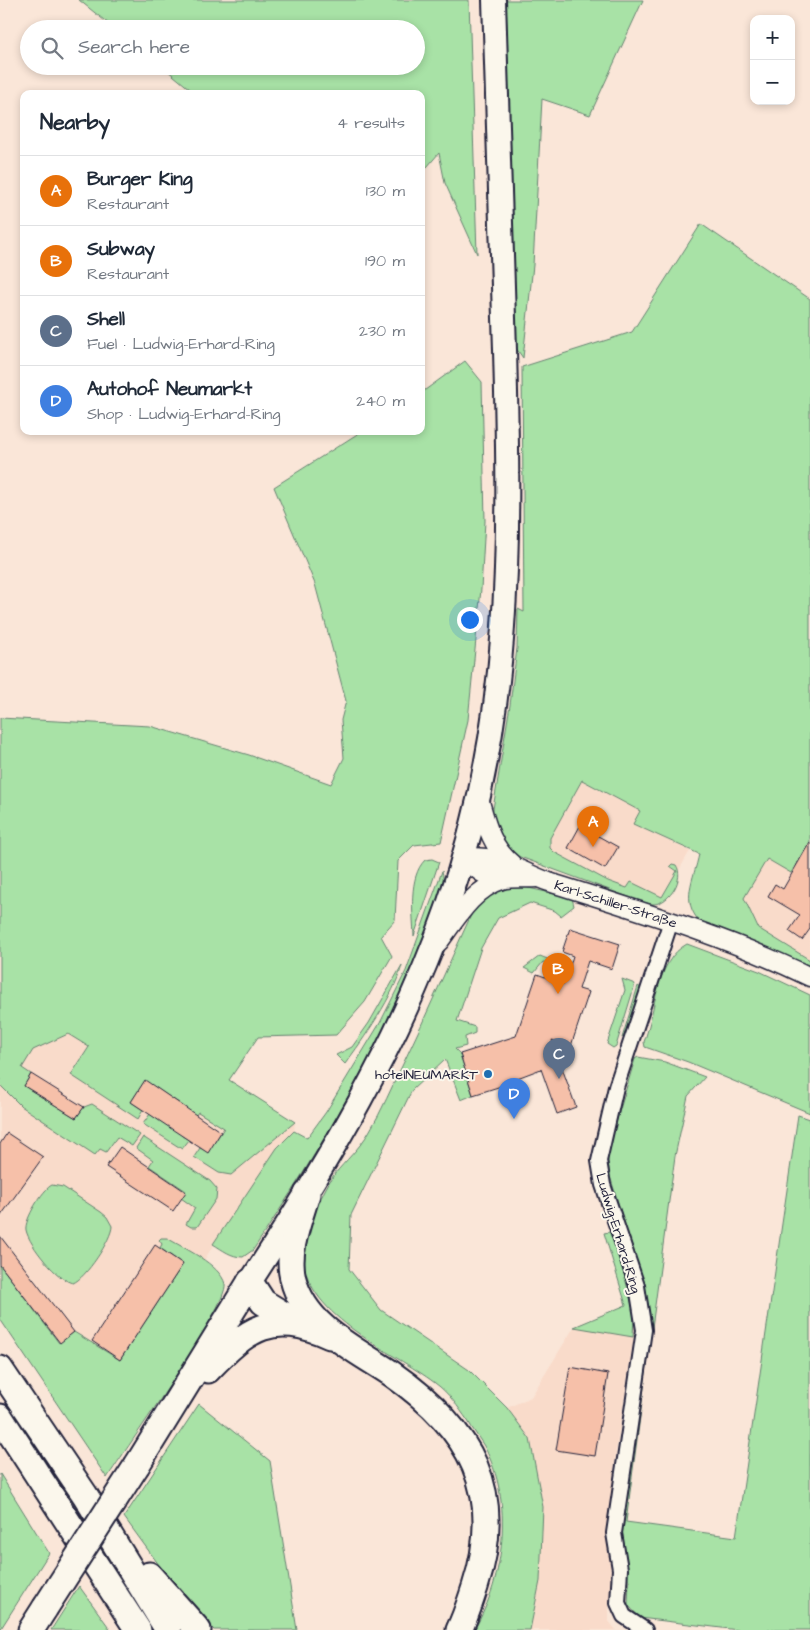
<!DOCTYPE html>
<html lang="en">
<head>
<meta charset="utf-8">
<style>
  :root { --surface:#fff; --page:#f2f2f3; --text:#1f2937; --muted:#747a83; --line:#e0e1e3; --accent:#1f6fb2 }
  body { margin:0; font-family:"Architects Daughter",sans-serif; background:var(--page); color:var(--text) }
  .controls { position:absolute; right:15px; top:15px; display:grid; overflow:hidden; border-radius:10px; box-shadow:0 2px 8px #0003 }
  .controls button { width:45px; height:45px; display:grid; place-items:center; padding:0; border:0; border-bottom:1px solid var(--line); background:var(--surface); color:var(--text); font:25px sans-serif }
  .you { position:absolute; left:469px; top:619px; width:18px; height:18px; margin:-12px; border:4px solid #fff; border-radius:50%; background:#1a73e8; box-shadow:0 0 0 8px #1a73e833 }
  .badge { display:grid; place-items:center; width:32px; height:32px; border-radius:50%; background:var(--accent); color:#fff; font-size:16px; font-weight:700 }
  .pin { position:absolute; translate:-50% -41px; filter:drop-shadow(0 1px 2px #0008) }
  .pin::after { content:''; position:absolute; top:26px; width:18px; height:15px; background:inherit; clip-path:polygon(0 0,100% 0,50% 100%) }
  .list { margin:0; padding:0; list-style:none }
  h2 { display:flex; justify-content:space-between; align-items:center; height:65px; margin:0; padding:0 20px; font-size:21px }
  h2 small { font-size:16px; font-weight:400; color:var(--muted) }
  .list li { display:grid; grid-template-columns:32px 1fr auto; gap:15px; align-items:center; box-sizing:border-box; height:70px; padding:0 20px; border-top:1px solid var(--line) }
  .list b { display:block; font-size:19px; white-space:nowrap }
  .list p { margin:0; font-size:16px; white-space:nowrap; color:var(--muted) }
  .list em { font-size:16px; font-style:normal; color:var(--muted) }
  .icon { flex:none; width:28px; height:28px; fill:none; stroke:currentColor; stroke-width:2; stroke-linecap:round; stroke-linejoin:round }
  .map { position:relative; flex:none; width:810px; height:1630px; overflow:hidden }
  .search { position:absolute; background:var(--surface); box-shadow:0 2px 8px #0003; left:20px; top:20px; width:405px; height:55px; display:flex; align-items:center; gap:12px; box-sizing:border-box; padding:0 18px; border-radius:28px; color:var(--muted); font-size:19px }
  .panel { position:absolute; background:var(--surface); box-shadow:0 2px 8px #0003; left:20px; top:90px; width:405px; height:345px; border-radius:10px }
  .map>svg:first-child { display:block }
  .built { fill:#f9dbca }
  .green { fill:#a8e2a6; stroke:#658270 }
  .building { fill:#f6c0a9; stroke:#22223b }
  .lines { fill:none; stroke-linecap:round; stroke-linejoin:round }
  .minor-casing { stroke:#22223b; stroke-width:18 }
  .tertiary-casing { stroke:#22223b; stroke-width:21 }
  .primary-casing { stroke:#22223b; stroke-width:26 }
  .motorway-casing { stroke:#22223b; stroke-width:29 }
  .minor { stroke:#fbf7ec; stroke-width:14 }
  .tertiary { stroke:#fbf7ec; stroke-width:18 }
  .primary { stroke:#fbf7ec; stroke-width:22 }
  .motorway { stroke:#fbf7ec; stroke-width:25 }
  .motorway-bridge-casing { stroke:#22223b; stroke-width:29; stroke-linecap:butt }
  .motorway-bridge { stroke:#fbf7ec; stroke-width:25 }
  .poi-dot { fill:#1f6fb2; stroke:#fbf7ec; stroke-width:2 }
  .labels { text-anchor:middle; stroke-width:4; stroke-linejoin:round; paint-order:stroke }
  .street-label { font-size:14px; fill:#22223b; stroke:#fbf7ec }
  .poi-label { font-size:14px; fill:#22223b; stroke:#fbf7ec; text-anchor:end }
</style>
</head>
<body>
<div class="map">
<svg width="810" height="1630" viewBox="0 0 810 1630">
  <rect width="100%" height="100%" fill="#fae6d8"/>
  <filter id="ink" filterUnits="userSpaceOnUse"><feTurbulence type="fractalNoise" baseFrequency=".02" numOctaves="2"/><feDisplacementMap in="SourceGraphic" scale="10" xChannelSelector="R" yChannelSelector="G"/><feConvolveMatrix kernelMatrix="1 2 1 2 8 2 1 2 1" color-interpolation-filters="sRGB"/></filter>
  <g filter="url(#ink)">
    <g class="built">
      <path d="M582,780L640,811L634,824L690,851L679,870L676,865L670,866L677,871L662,897L631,882L627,888L608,881L554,852L550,848V838Z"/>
      <path d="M810,785V960L758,928L743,898Z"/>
      <path d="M113,1015L229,1080L295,1122L294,1131L277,1149L204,1260L117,1438L0,1286V1056L33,1049Z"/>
      <path d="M626,1305L635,1329L616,1451L609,1523L611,1586L608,1620L616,1630H530L540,1581L543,1507L530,1439L507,1408L531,1397L574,1327Z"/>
    </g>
    <g class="green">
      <path d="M79,0H469L477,254L445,183L439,153L421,174V94H196L162,66H416V29H115Z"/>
      <path d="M506,0H643L590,115L542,99L533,265L523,358L516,348Z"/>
      <path d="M701,224L810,299V842L791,873L767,859L744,898L758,928L810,960V971L700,922C680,900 694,880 699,854L633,824L640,811L582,780L550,838V848L554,852L608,881L627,888L631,882L662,897L677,871L670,866L672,864L676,865C685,878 670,903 654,904C650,904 646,903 642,902L512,854L502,844L492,815L510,705L517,648L518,609L524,612L522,367L632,332Z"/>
      <path d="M465,361L482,382L485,521L481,589L468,720L441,842L414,845L398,861L395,920L381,936L392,956L365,1002L336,1035L258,1037L229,1080L295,1122L231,1175L219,1173L194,1157L200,1148L208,1152L224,1128L198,1112L182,1136L189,1140L182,1149L143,1124L150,1114L165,1124L179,1103L145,1081L131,1102L143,1110L138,1119L71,1075L89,1047L68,1034L33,1050L22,1068L31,1074L24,1086L76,1118L84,1107L92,1104L140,1135L132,1146L117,1137L106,1152L100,1149L95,1155L21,1106L0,1085V718L150,726L249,755L331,784L344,758L341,720L346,701L315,584L274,487L362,431H421V393Z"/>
      <path d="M432,859L439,862L414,936C413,914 408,877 425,860Z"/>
      <path d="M442,871C447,888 434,913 427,929C384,1043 321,1149 253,1250L243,1257C231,1257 223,1250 213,1244L277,1148L294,1131L307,1138L326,1112L380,1023L406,971Z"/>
      <path d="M520,886L572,898L574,906L561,916L555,911L530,903L498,918L481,948L457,1021L475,1027V1033L465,1037L466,1046L455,1049L460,1054L473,1095L461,1100L445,1059L412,1090L351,1215L349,1269L381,1310L469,1370L507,1408L530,1439L543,1507L540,1581L530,1630H474C505,1577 514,1502 484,1446C479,1438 473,1430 468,1421C458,1407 449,1393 435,1383C393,1351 308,1318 303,1258C302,1239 322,1191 334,1175C345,1161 360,1148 369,1132C382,1111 392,1086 403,1064C427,1014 449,963 472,913C488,894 496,890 520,886Z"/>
      <path d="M687,944L759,971L810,995V1113L688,1062L645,1047L644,1042C656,1011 655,961 687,944Z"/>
      <path d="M540,956L565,966L563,969L543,962L534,973L524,968Z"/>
      <path d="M402,965C395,994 363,1040 345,1064L336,1055L352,1047L369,1023Z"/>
      <path d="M622,979L635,984L616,1046L613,1048L607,1044L625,990Z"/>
      <path d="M638,986L641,988L628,1030L622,1038Z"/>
      <path d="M638,1057L665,1062L705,1077L688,1096L675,1156L626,1522L736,1537L798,1115L810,1119V1630H738L640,1618L628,1605L629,1580L626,1576L620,1536L650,1327L646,1296L610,1176L607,1153L635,1059Z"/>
      <path d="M143,1137L210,1181L217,1189L216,1199L197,1227H191L186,1224L195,1208L181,1198L186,1191L149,1166L153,1160L136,1148Z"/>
      <path d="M52,1185L63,1187L101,1212L107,1217L112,1226C112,1239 85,1279 73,1283C58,1281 29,1245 26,1230C24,1220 43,1189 52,1185Z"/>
      <path d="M609,1232L615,1239L634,1313L633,1337L574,1327L626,1305L604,1233Z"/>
      <path d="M161,1238H167C183,1248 220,1264 225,1284C229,1305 124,1451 107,1478L0,1319V1265L59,1343L74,1332L120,1360L183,1264L160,1248L162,1244L159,1240Z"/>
      <path d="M199,1404L270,1461L297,1630H214L189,1606L124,1517Z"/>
      <path d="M0,1474L49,1553L0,1630Z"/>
      <path d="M79,1586L108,1626L110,1630H51Z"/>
    </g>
    <g class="building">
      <path d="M580,826L618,847L605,869L568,848Z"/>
      <path d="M810,842V929L802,940L789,931L800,915L768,896L775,884L783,889Z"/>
      <path d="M570,928L620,944L612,969L588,961L579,989L589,992L571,1046L552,1040L576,1107L557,1114L541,1069L512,1080L514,1082L473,1095L460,1054L516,1036L537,974L564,984L573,956L562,952Z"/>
      <path d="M31,1074L84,1107L76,1118L24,1086Z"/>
      <path d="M145,1080L221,1132L208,1153L131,1102Z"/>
      <path d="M7,1133L43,1157L0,1217V1144Z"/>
      <path d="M120,1147L186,1192L173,1211L106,1167Z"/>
      <path d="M0,1236L74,1332L60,1343L0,1265Z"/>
      <path d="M155,1245L183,1264L120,1360L92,1341Z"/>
      <path d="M570,1367L608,1374L595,1456L556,1450Z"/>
    </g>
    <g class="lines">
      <g class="minor-casing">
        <path id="minor" d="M645,1630L624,1616L618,1603L620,1569L614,1533L644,1330L637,1286L603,1185L599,1161L616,1087L671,921"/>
      </g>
      <g class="tertiary-casing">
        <g id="tertiary">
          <path d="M479,798C486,823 491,847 512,864"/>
          <path id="s1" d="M463,859C494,851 520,872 549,882C637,910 726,936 810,977"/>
          <path d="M463,859L482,873L503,879"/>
          <path d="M439,942C456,919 473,889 502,880C511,877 526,879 536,878"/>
        </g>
      </g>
      <g class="primary-casing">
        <path id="primary" d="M250,1282C327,1164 400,1042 447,908C513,722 510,544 505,350C501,233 498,117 494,0"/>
      </g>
      <g class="motorway-casing">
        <g id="motorway">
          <path d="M307,1194C299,1221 286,1251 293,1279C305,1327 355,1349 392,1374C471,1429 506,1492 475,1587C470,1602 466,1616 459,1630"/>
          <path d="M250,1282L263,1302L299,1324"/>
          <path d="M0,1369L85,1495L168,1630"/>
          <path d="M208,1370C248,1328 272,1310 330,1336"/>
          <path d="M0,1417L138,1630"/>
          <path d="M137,1465L250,1282"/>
          <path d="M149,1575L198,1630"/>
          <path d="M31,1630L45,1608"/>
        </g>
      </g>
      <use href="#minor" class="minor"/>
      <use href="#tertiary" class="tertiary"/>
      <use href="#primary" class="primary"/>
      <use href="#motorway" class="motorway"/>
      <g class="motorway-bridge-casing">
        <path id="motorway-bridge" d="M45,1608L137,1465"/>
      </g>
      <use href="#motorway-bridge" class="motorway-bridge"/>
    </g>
  </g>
  <circle class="poi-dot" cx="488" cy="1074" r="5"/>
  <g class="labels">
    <g class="street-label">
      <text dy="5" stroke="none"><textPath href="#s1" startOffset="161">Karl-Schiller-Straße</textPath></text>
      <text transform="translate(619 1233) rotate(73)" y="5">Ludwig-Erhard-Ring</text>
    </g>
    <g class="poi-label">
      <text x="478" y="1079">hotelNEUMARKT</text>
    </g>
  </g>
</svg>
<div class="controls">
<button>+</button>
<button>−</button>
</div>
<div class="you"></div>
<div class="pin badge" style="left:593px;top:847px;background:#e8710a">A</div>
<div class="pin badge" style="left:558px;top:994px;background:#e8710a">B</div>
<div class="pin badge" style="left:559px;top:1079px;background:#5c6f8a">C</div>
<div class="pin badge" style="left:514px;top:1119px;background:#3f7fe0">D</div>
<div class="search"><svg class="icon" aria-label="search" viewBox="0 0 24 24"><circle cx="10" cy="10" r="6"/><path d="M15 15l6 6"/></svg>Search here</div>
<section class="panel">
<h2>Nearby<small>4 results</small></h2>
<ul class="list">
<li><span class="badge" style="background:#e8710a">A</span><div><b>Burger King</b><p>Restaurant</p></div><em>130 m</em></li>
<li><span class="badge" style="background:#e8710a">B</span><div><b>Subway</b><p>Restaurant</p></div><em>190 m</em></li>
<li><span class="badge" style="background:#5c6f8a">C</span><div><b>Shell</b><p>Fuel · Ludwig-Erhard-Ring</p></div><em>230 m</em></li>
<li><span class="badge" style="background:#3f7fe0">D</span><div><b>Autohof Neumarkt</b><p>Shop · Ludwig-Erhard-Ring</p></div><em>240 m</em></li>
</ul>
</section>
</div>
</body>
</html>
